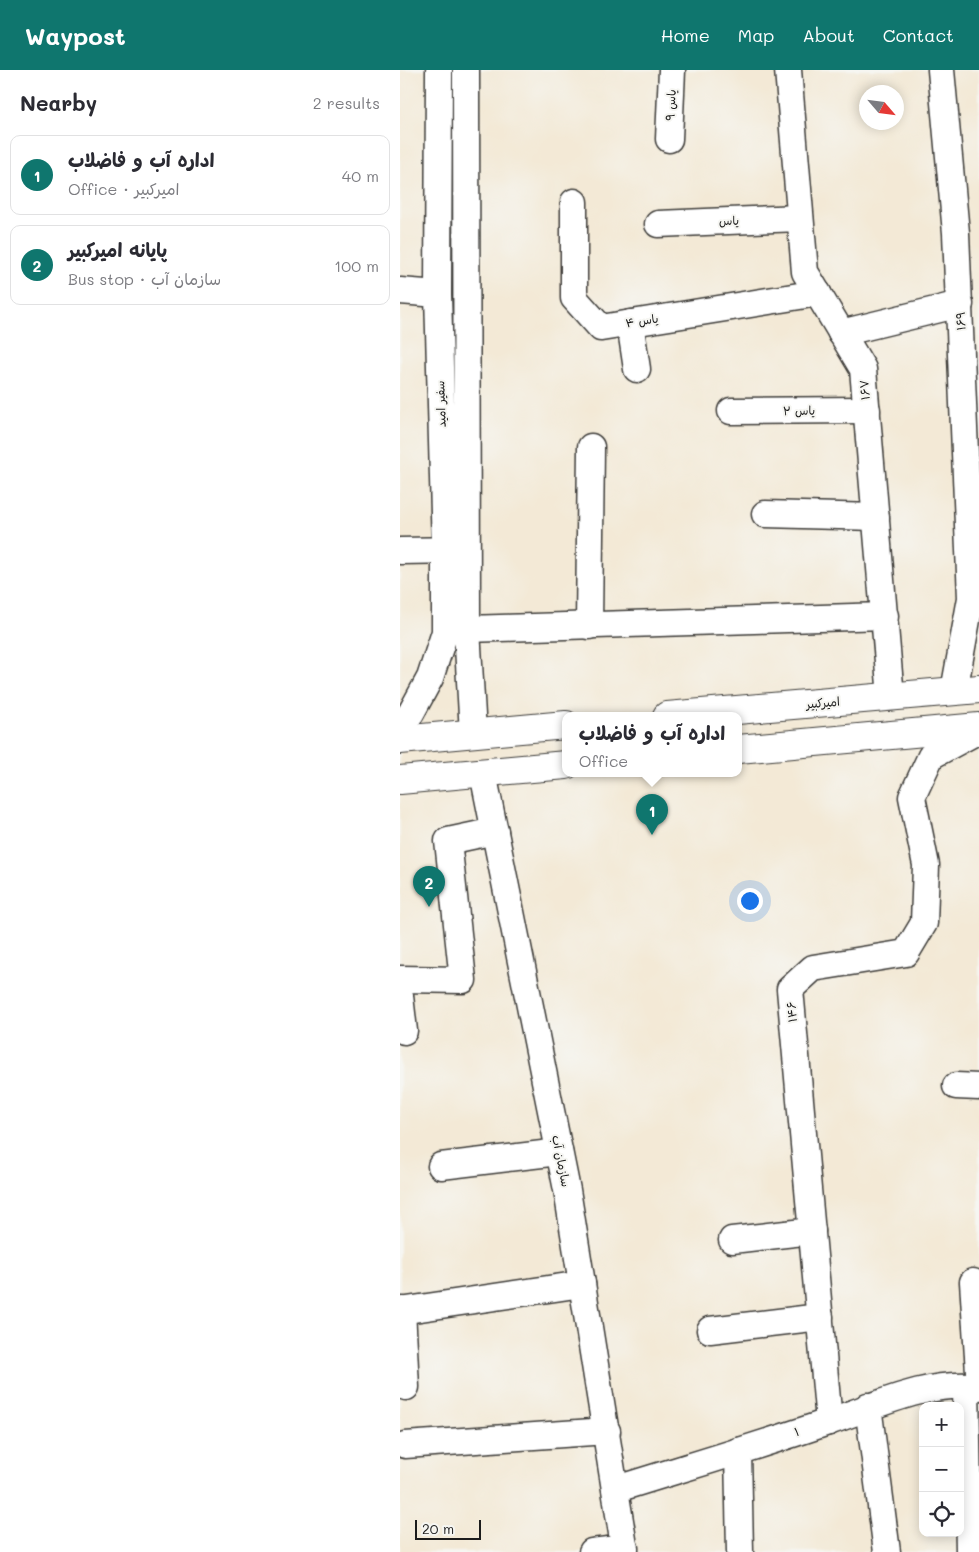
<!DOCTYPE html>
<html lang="en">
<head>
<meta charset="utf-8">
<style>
  :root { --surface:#fff; --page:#f7f7f7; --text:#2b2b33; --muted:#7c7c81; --line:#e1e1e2; --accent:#0f766e }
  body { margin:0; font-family:Mali,"Playpen Sans Arabic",sans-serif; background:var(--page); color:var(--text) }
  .controls { position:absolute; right:15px; bottom:15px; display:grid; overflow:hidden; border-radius:10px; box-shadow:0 2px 12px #0003 }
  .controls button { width:45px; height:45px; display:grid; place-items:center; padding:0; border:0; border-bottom:1px solid var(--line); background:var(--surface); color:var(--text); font:25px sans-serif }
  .compass { position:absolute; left:459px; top:15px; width:45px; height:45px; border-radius:50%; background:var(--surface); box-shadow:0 2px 12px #0003; rotate:118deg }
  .scale { position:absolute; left:15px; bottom:12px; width:66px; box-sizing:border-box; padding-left:5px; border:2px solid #1c1c1c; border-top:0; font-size:14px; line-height:18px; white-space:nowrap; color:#1c1c1c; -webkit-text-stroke:4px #f6f6f2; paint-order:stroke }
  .you { position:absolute; left:349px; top:830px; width:18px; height:18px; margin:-12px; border:4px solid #fff; border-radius:50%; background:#1a73e8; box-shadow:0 0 0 8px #1a73e833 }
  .badge { display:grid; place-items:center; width:32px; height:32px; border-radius:50%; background:var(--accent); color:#fff; font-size:16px; font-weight:700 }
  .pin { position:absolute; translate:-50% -41px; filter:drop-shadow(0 1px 2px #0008) }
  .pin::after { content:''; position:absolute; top:26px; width:18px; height:15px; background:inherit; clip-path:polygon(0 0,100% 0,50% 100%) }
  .popup { position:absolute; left:162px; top:642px; width:180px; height:65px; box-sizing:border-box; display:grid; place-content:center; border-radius:10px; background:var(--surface); filter:drop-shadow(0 1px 4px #0005); font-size:16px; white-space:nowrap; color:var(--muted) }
  .popup b { font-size:19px; color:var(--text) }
  .popup::after { content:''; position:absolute; left:50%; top:100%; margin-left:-10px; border:10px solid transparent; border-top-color:var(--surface) }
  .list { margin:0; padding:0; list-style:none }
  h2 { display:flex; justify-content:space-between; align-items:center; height:65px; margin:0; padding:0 20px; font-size:21px }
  h2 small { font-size:16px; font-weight:400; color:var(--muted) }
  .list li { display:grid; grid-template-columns:32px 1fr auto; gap:15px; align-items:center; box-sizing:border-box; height:80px; margin:0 10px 10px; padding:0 10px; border:1px solid var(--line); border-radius:10px }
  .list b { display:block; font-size:19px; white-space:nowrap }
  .list p { margin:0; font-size:16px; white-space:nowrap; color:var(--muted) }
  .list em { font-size:16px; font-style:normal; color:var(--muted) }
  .icon { flex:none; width:28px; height:28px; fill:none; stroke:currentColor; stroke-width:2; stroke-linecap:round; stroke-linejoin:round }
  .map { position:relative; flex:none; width:579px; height:1482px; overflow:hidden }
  header { display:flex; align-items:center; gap:30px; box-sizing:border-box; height:70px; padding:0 25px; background:var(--accent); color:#fff }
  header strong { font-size:24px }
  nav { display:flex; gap:28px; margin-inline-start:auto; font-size:18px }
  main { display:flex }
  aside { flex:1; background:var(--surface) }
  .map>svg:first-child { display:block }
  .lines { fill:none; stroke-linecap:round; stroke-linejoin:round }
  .minor-casing { stroke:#3c3b38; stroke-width:29 }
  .major-casing { stroke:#3c3b38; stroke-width:30 }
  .minor { stroke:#fff; stroke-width:26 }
  .major { stroke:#fff; stroke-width:28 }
  .labels { text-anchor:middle; stroke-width:4; stroke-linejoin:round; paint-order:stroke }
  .street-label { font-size:12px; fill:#1c1c1c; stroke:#f6f6f2 }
</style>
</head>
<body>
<header>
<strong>Waypost</strong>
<nav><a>Home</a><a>Map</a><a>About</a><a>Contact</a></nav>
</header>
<main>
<aside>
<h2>Nearby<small>2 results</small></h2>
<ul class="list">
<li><span class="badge">1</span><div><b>اداره آب و فاضلاب</b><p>Office · امیرکبیر</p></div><em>40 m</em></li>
<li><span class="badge">2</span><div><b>پایانه امیرکبیر</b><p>Bus stop · سازمان آب</p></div><em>100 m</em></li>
</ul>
</aside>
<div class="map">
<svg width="579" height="1482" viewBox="0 0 579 1482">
  <rect width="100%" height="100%" fill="#f6f6f2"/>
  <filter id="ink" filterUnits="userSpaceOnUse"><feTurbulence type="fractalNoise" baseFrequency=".02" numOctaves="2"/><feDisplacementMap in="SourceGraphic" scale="10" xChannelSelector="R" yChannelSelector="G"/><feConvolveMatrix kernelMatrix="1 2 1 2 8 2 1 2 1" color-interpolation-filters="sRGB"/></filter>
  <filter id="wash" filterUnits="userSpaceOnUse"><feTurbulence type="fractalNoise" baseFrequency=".0096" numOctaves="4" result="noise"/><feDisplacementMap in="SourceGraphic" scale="20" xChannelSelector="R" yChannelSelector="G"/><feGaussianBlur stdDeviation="1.12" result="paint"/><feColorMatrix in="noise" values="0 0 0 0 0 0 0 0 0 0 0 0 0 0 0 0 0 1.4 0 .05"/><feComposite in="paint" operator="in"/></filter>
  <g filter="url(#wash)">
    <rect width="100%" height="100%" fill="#f3e9d6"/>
  </g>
  <g filter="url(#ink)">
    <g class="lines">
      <g class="minor-casing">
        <g id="minor">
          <path d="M66,0L67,559L73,663"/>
          <path d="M388,0L405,202L463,299L491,627"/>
          <path d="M541,0L556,163L571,528L554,621"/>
          <path d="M269,69L272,0"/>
          <path d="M174,132V228L201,258L418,223"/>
          <path d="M258,154L400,148"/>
          <path d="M0,221L38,224"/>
          <path d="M230,253L237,299"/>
          <path d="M441,263L560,234"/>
          <path d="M331,341L467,340"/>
          <path d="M365,444L476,447"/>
          <path d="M0,481L62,480"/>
          <path d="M189,556L191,377"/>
          <path d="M67,559L485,546"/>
          <path d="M0,657L11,643L30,608L45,562V481L38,224L39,0"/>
          <path d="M83,703L167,1120L225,1482"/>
          <path d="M0,909L63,910L48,771L95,761"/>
          <path d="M0,926L4,961"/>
          <path d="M556,1016L579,1017"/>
          <path d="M41,1096L159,1082"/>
          <path d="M332,1170L412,1161"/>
          <path d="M573,1212L579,1302"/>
          <path d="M2,1240L6,1317"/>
          <path d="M0,1241L182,1214"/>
          <path d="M310,1260L420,1247"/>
          <path d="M566,1316L569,1482"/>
          <path d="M468,1336L487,1482"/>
          <path d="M429,1352L390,919L413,898L506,883L524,853L526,795L512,727L531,686L579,660"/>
          <path d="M5,1375L207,1361"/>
          <path d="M338,1381L340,1482"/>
          <path d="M217,1419C287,1397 359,1376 428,1352C476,1336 527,1310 579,1317"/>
          <path d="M192,1482L225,1478"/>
        </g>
      </g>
      <g class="major-casing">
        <g id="major">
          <path d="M267,646L579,619"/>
          <path d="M0,670L166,655"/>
          <path d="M338,679L579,657"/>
          <path d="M0,710L166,695"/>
        </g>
      </g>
      <use href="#minor" class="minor"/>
      <use href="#major" class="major"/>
    </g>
  </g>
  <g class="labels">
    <g class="street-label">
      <text transform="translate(271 35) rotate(-87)" y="4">یاس ۹</text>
      <text transform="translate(329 151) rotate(-2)" y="4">یاس</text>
      <text transform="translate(242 251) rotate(-9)" y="4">یاس ۴</text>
      <text transform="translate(561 251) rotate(-93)" y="4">۱۶۹</text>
      <text transform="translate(465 320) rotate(-95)" y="4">۱۶۷</text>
      <text transform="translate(41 334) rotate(-92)" y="4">سفیر امید</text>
      <text transform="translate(399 341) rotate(-1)" y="4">یاس ۲</text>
      <text transform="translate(423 633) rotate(-5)" y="4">امیرکبیر</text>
      <text transform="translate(392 942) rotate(-95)" y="4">۱۴۶</text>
      <text transform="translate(161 1091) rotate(79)" y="4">سازمان آب</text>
      <text transform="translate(397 1362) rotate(-17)" y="4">۱</text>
    </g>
  </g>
</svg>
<div class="controls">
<button>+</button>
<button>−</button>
<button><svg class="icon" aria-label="locate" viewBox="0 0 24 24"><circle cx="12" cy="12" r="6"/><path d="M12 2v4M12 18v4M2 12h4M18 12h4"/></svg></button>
</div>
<svg class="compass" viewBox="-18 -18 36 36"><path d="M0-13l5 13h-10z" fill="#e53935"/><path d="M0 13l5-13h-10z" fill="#7c7c81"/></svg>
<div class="scale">20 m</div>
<div class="you"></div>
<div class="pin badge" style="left:252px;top:765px">1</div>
<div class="popup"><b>اداره آب و فاضلاب</b>Office</div>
<div class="pin badge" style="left:29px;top:837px">2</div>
</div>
</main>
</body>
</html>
